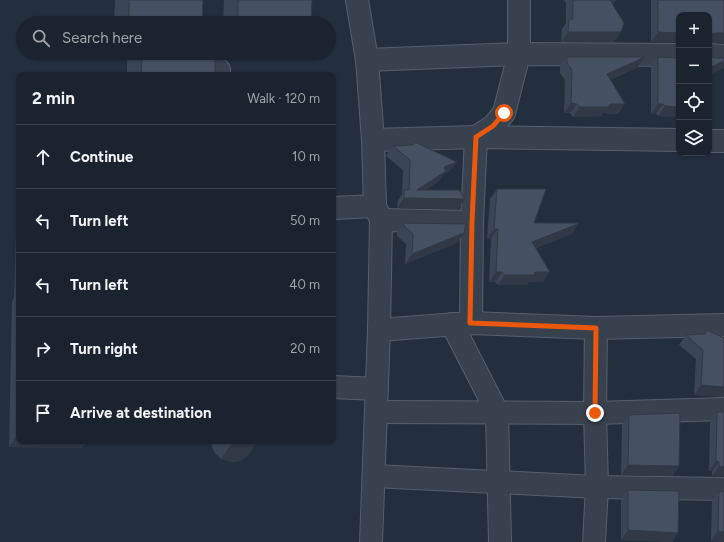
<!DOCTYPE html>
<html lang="en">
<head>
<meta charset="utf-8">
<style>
  :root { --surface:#1b232e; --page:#282f3a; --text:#f1f3f6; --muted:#a0a4aa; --line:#39404a }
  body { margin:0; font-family:Figtree,sans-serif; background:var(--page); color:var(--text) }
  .controls { position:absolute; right:12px; top:12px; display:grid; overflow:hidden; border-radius:8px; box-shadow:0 1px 3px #0004 }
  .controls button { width:36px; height:36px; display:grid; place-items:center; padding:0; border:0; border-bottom:1px solid var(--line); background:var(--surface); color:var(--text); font:20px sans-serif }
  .stop { position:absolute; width:12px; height:12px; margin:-9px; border:3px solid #ea580c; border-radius:50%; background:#fff }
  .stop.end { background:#ea580c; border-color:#fff; box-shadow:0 1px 4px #0008 }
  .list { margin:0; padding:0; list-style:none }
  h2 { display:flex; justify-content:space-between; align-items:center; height:52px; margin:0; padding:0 16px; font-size:17px }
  h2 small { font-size:13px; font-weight:400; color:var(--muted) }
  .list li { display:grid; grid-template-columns:26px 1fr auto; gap:12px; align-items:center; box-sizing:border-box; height:64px; padding:0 16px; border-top:1px solid var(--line) }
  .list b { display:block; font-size:15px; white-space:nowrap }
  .list em { font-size:13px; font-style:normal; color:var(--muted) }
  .icon { flex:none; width:22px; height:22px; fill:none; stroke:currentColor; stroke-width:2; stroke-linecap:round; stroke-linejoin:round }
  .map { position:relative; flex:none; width:724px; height:542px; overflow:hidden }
  .search { position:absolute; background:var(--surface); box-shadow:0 1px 3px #0004; left:16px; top:16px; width:320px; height:44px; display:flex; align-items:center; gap:10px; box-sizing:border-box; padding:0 14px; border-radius:22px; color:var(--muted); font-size:15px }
  .panel { position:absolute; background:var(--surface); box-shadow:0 1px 3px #0004; left:16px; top:72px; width:320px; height:372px; border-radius:8px }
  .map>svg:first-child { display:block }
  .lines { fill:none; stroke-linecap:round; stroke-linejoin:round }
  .minor-casing { stroke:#565f6c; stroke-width:24 }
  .minor { stroke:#38414e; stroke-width:22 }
  .wall { fill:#3b4654 }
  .shaded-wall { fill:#303945 }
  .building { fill:#455162; stroke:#303945 }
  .route { stroke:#ea580c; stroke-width:5 }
</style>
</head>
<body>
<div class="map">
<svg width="724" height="542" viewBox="0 0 724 542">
  <rect width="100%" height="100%" fill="#242f3e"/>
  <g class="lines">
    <g class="minor-casing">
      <g id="minor">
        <path d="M357,0L367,60L373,140L375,206L381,220L379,330L371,542"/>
        <path d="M709,55L724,56"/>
        <path d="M367,60L519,54L679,55"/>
        <path d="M219,70V75"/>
        <path d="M373,140L476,137L679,140"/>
        <path d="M709,141H724"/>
        <path d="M333,208L375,206"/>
        <path d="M381,220L472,222"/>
        <path d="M471,323L472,222L476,137L493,126L504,113L519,54V0"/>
        <path d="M452,324L497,412L500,542"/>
        <path d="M379,330L471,323L596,328L724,325"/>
        <path d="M333,387L377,389"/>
        <path d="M376,412L595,413L724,409"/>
        <path d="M374,476L597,487L724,489"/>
        <path d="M594,542L597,487L595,413L596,328"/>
      </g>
    </g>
    <use href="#minor" class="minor"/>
  </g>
  <g class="wall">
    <path d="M115,0H203L202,23H114Z"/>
    <path d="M224,0H312L311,23H223Z"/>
    <path d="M564,0H616L614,3L612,4L614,42H561L562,29L566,23V3Z"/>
    <path d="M651,0H724V43H709V15H679V42H651Z"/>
    <rect x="127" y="53" width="88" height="22"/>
    <path d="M567,57L638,67L610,80L618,114L603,113L601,116L573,117L570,113H564L565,80L560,73V67Z"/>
    <path d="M658,57L679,117L658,116L656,114H651V67Z"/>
    <path d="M19,134V441H87L82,448L9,447L12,301L14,298Z"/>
    <path d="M415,142L450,171L444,174L439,181L425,190L458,209L397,208L398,200L402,194L403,170L386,156L393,146L412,145Z"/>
    <path d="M497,189L534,223L572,234L536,248L543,282H529L527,285H498L495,282H489L491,239H487L490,199Z"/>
    <path d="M404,223L464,233L457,243L405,264L406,244L397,236V233Z"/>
    <path d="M707,330L724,338V397L694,395L696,359L679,345L686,335L704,334Z"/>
    <path d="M717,412H724V476H712V471H709L710,422Z"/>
    <path d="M629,415L679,466L672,476L621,475L622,425Z"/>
    <path d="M211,441H258L247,456L242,460L235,462L228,461L221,459L215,453L212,447Z"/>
    <path d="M628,490L678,533L672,542L621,540V500Z"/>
    <path d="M719,491L724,492V542L711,541L712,501Z"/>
  </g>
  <g class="shaded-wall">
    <path d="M608,0H616L614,3L602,8Z"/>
    <path d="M568,32H621L614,42H561Z"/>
    <path d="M658,32L679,33V42H651Z"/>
    <path d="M716,33H724V43H709V35L711,34Z"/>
    <path d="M645,57L638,67L600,84L607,74Z"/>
    <path d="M724,61V68L709,75V68Z"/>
    <path d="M571,103L577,104L570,113H564Z"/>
    <path d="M610,104H625L618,114L603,113L601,116L573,117L580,107Z"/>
    <path d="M658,104H663L656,114H651Z"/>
    <path d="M665,106L679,107V117L658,116Z"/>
    <path d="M457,162L450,171L444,174L439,181L413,198L465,199L458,209L397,208L404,198L417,190L444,167Z"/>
    <path d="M578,224L572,234L525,252L532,242Z"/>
    <path d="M494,229H498L491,239H487Z"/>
    <path d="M464,233L457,243L405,264L412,254Z"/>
    <path d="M496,272H502L495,282H489Z"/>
    <path d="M535,272H550L543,282H529L527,285H498L505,275Z"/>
    <path d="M701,385L724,387V397L694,395Z"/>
    <path d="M19,432V441H87L82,448L9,447Z"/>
    <path d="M233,441H258L247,456L242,460L235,462L228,461L221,459Z"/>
    <path d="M716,461L719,462L712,471H709Z"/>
    <path d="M628,465L679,466L672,476L621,475Z"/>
    <path d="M719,466L724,467V476H712Z"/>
    <path d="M628,530L678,533L672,542L621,540Z"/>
    <path d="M718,531L724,532V542L711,541Z"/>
  </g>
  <g class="building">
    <path d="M129,0H203L202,23H129Z"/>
    <path d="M238,0H312L311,23H238Z"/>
    <path d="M573,0H610L624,23L621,32H568L569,19H573Z"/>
    <path d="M658,0H724V33H716L711,34L709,35V15H679V33L658,32Z"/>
    <path d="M142,53H215V75H141Z"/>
    <path d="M709,55L715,58H724V61L709,68Z"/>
    <path d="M567,57H645L607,74L625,104H610L608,107H580L577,104L571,103L572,70L567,63Z"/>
    <path d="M658,57L679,58V107L665,106L663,104H658Z"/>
    <path d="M415,142L457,162L444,167L446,171L417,190H459L465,199L404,198V190H409L410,160L393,146L413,145Z"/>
    <path d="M497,189H546L534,223H578V224L532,242L550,272H535L534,275H505L502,272H496L498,229H494Z"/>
    <path d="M404,223L466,224L464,233L412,254L413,234L404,226Z"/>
    <path d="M707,330L724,338V387L701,385L703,350L686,335L705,334Z"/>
    <path d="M717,412H724V467L719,466V462L716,461Z"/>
    <path d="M680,413L679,466L628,465L629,415Z"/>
    <path d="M628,490L679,491L678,533L628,530Z"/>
    <path d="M719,491L724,492V532L718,531Z"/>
  </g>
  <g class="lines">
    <path class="route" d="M504,113L493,126L476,137L472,222L470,323L596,328L595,413"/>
  </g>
</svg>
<div class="controls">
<button>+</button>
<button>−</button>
<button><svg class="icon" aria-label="locate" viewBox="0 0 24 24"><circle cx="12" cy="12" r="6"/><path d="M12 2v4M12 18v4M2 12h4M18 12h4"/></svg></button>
<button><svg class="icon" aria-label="layers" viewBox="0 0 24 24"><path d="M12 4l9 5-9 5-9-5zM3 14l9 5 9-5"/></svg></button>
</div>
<div class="stop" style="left:504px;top:113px"></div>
<div class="stop end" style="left:595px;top:413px"></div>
<div class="search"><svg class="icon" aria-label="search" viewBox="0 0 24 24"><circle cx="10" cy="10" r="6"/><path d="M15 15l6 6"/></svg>Search here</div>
<section class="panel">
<h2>2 min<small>Walk · 120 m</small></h2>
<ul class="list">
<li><svg class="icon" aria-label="ahead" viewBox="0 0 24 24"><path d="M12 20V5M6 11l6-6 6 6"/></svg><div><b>Continue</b></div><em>10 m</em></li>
<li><svg class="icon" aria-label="left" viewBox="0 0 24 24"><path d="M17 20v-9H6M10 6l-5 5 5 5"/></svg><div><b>Turn left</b></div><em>50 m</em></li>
<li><svg class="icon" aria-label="left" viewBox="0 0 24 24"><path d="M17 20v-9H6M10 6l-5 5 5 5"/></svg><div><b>Turn left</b></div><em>40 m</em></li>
<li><svg class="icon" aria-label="right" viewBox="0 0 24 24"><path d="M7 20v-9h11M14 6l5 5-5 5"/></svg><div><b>Turn right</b></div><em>20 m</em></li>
<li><svg class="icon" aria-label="arrive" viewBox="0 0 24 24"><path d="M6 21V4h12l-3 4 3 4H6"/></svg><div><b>Arrive at destination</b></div></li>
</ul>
</section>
</div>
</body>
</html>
